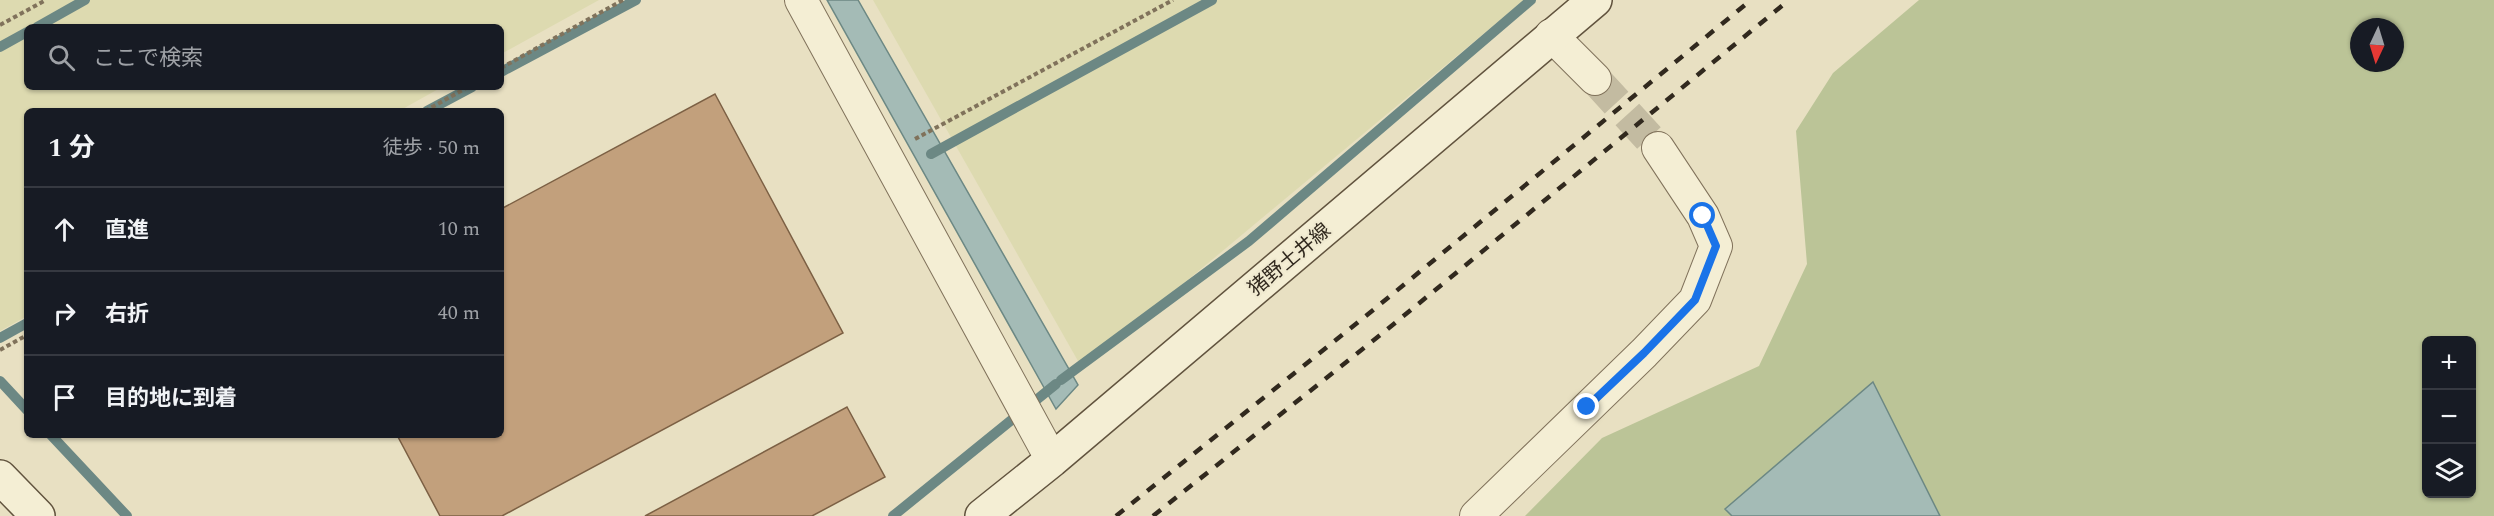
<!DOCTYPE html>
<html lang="ja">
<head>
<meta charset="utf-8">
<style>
  :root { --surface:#171b24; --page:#242831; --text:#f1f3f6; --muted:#9ea1a6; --line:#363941 }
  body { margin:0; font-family:Spectral,"Noto Sans JP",serif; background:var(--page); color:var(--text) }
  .controls { position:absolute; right:18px; bottom:18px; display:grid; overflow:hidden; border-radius:9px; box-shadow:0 2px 4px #0004 }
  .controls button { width:54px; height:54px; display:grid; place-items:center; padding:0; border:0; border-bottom:2px solid var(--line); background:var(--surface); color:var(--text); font:30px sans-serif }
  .compass { position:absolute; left:2350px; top:18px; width:54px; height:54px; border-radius:50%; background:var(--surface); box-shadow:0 2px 4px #0004; rotate:184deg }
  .stop { position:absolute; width:18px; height:18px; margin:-14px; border:4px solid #1a73e8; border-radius:50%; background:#fff }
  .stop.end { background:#1a73e8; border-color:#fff; box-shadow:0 2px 6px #0008 }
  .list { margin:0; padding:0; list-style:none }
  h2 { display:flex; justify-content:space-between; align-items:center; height:78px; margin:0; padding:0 24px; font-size:26px }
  h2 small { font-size:20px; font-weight:400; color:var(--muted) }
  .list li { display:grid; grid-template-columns:39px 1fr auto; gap:18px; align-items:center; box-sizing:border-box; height:84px; padding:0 24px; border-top:2px solid var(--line) }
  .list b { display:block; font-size:22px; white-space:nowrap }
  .list em { font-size:20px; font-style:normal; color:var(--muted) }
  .icon { flex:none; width:33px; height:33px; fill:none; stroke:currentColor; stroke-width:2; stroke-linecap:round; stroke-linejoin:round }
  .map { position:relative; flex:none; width:2494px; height:516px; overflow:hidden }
  .search { position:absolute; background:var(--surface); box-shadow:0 2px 4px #0004; left:24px; top:24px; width:480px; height:66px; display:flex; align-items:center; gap:15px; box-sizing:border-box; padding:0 21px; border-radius:9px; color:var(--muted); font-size:22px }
  .panel { position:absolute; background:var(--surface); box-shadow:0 2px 4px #0004; left:24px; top:108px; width:480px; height:330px; border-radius:9px }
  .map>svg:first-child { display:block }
  .farmland { fill:#dddab0 }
  .green { fill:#bbc497; fill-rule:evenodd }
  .water { fill:#a4bbb6; stroke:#6c8884; stroke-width:1.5 }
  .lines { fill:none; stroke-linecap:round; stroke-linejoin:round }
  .stream { stroke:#6c8884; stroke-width:10 }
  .building { fill:#c2a07c; stroke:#7c6044; stroke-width:1.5 }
  .minor-tunnel { stroke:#c3bba1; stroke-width:32; stroke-dasharray:32 16; stroke-linecap:butt }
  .minor-casing { stroke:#80725b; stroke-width:34 }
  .secondary-casing { stroke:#61533e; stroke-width:36 }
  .path { stroke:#80725b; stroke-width:4; stroke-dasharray:4.5 3; stroke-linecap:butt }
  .minor { stroke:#f4eed4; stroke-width:32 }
  .secondary { stroke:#f4eed4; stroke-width:33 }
  .rail { stroke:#31291e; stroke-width:4.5; stroke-dasharray:10 10; stroke-linecap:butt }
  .route { stroke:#1a73e8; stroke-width:8 }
  .labels { text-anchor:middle; stroke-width:4.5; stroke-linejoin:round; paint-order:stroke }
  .street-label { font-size:20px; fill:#31291e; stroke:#f0ead0 }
</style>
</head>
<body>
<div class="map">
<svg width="2494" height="516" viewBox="0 0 2494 516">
  <rect width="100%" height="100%" fill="#e8e0c2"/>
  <g class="farmland">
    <path d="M0,0H599L501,54V27H27V87H442L399,111H27V316L0,331Z"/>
    <path d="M873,0H1524L1082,368Z"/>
  </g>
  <path class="green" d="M1919,0H2494V516H1525L1602,438L1759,366L1807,264L1796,131L1833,73ZM2359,27H2395V63H2359ZM2426,340H2472V494H2426Z"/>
  <g class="water">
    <path d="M827,0H858L1078,385L1056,409Z"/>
    <path d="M1873,382L1940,516H1732L1725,509Z"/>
  </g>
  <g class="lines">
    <g class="stream">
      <path d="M37,27L85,0"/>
      <path d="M0,47L27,32"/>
      <path d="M501,72L636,0"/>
      <path d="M427,111L472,87"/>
      <path d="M931,154L1212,0"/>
      <path d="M0,338L27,323"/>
      <path d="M1061,380L1249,241L1531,0"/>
      <path d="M0,381L27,410"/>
      <path d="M51,435L127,516"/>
      <path d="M893,516L1056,384"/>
    </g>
  </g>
  <g class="building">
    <path d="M715,94L843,333L502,516H440L397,435H501V209Z"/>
    <path d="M847,407L885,477L812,516H645Z"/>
  </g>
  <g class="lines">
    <path class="minor-tunnel" d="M1595,79L1658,148"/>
    <g class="minor-casing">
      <g id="minor">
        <path d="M801,0L1052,460"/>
        <path d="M1551,35L1595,79"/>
        <path d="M1476,516L1644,353L1695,300L1716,246L1703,216L1658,148"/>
      </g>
    </g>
    <g class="secondary-casing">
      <g id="secondary">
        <path d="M0,477L38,516"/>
        <path d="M982,516L1052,460L1595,0"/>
      </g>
    </g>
    <g class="path">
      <path d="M0,25L46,0"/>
      <path d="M501,68L623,0"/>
      <path d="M425,111L468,87"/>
      <path d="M915,139L1173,0"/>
      <path d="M0,350L27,335"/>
    </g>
    <use href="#minor" class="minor"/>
    <use href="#secondary" class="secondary"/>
    <g class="rail">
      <path d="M1116,516L1367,315L1751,0"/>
      <path d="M1153,516L1384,332L1789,0"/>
    </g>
  </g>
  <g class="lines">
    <path class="route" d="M1587,407L1644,353L1695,300L1716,246L1703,216"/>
  </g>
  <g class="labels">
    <g class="street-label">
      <text transform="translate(1289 259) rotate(-40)" y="7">猪野土井線</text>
    </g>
  </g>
</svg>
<div class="controls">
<button>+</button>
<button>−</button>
<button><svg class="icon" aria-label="layers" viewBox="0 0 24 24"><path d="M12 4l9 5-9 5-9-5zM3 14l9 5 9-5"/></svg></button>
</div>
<svg class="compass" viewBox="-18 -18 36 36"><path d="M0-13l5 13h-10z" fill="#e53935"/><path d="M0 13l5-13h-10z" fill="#9ea1a6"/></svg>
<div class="stop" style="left:1703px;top:216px"></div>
<div class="stop end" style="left:1587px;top:407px"></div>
<div class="search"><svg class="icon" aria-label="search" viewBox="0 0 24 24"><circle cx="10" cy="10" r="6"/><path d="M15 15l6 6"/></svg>ここで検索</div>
<section class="panel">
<h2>1 分<small>徒歩 · 50 m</small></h2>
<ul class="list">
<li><svg class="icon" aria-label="ahead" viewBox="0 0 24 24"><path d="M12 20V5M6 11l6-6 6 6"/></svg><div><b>直進</b></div><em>10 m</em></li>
<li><svg class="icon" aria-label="right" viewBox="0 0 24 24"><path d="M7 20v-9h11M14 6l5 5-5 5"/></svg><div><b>右折</b></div><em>40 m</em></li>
<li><svg class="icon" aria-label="arrive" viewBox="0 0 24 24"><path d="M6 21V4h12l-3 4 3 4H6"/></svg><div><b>目的地に到着</b></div></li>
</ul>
</section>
</div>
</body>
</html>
